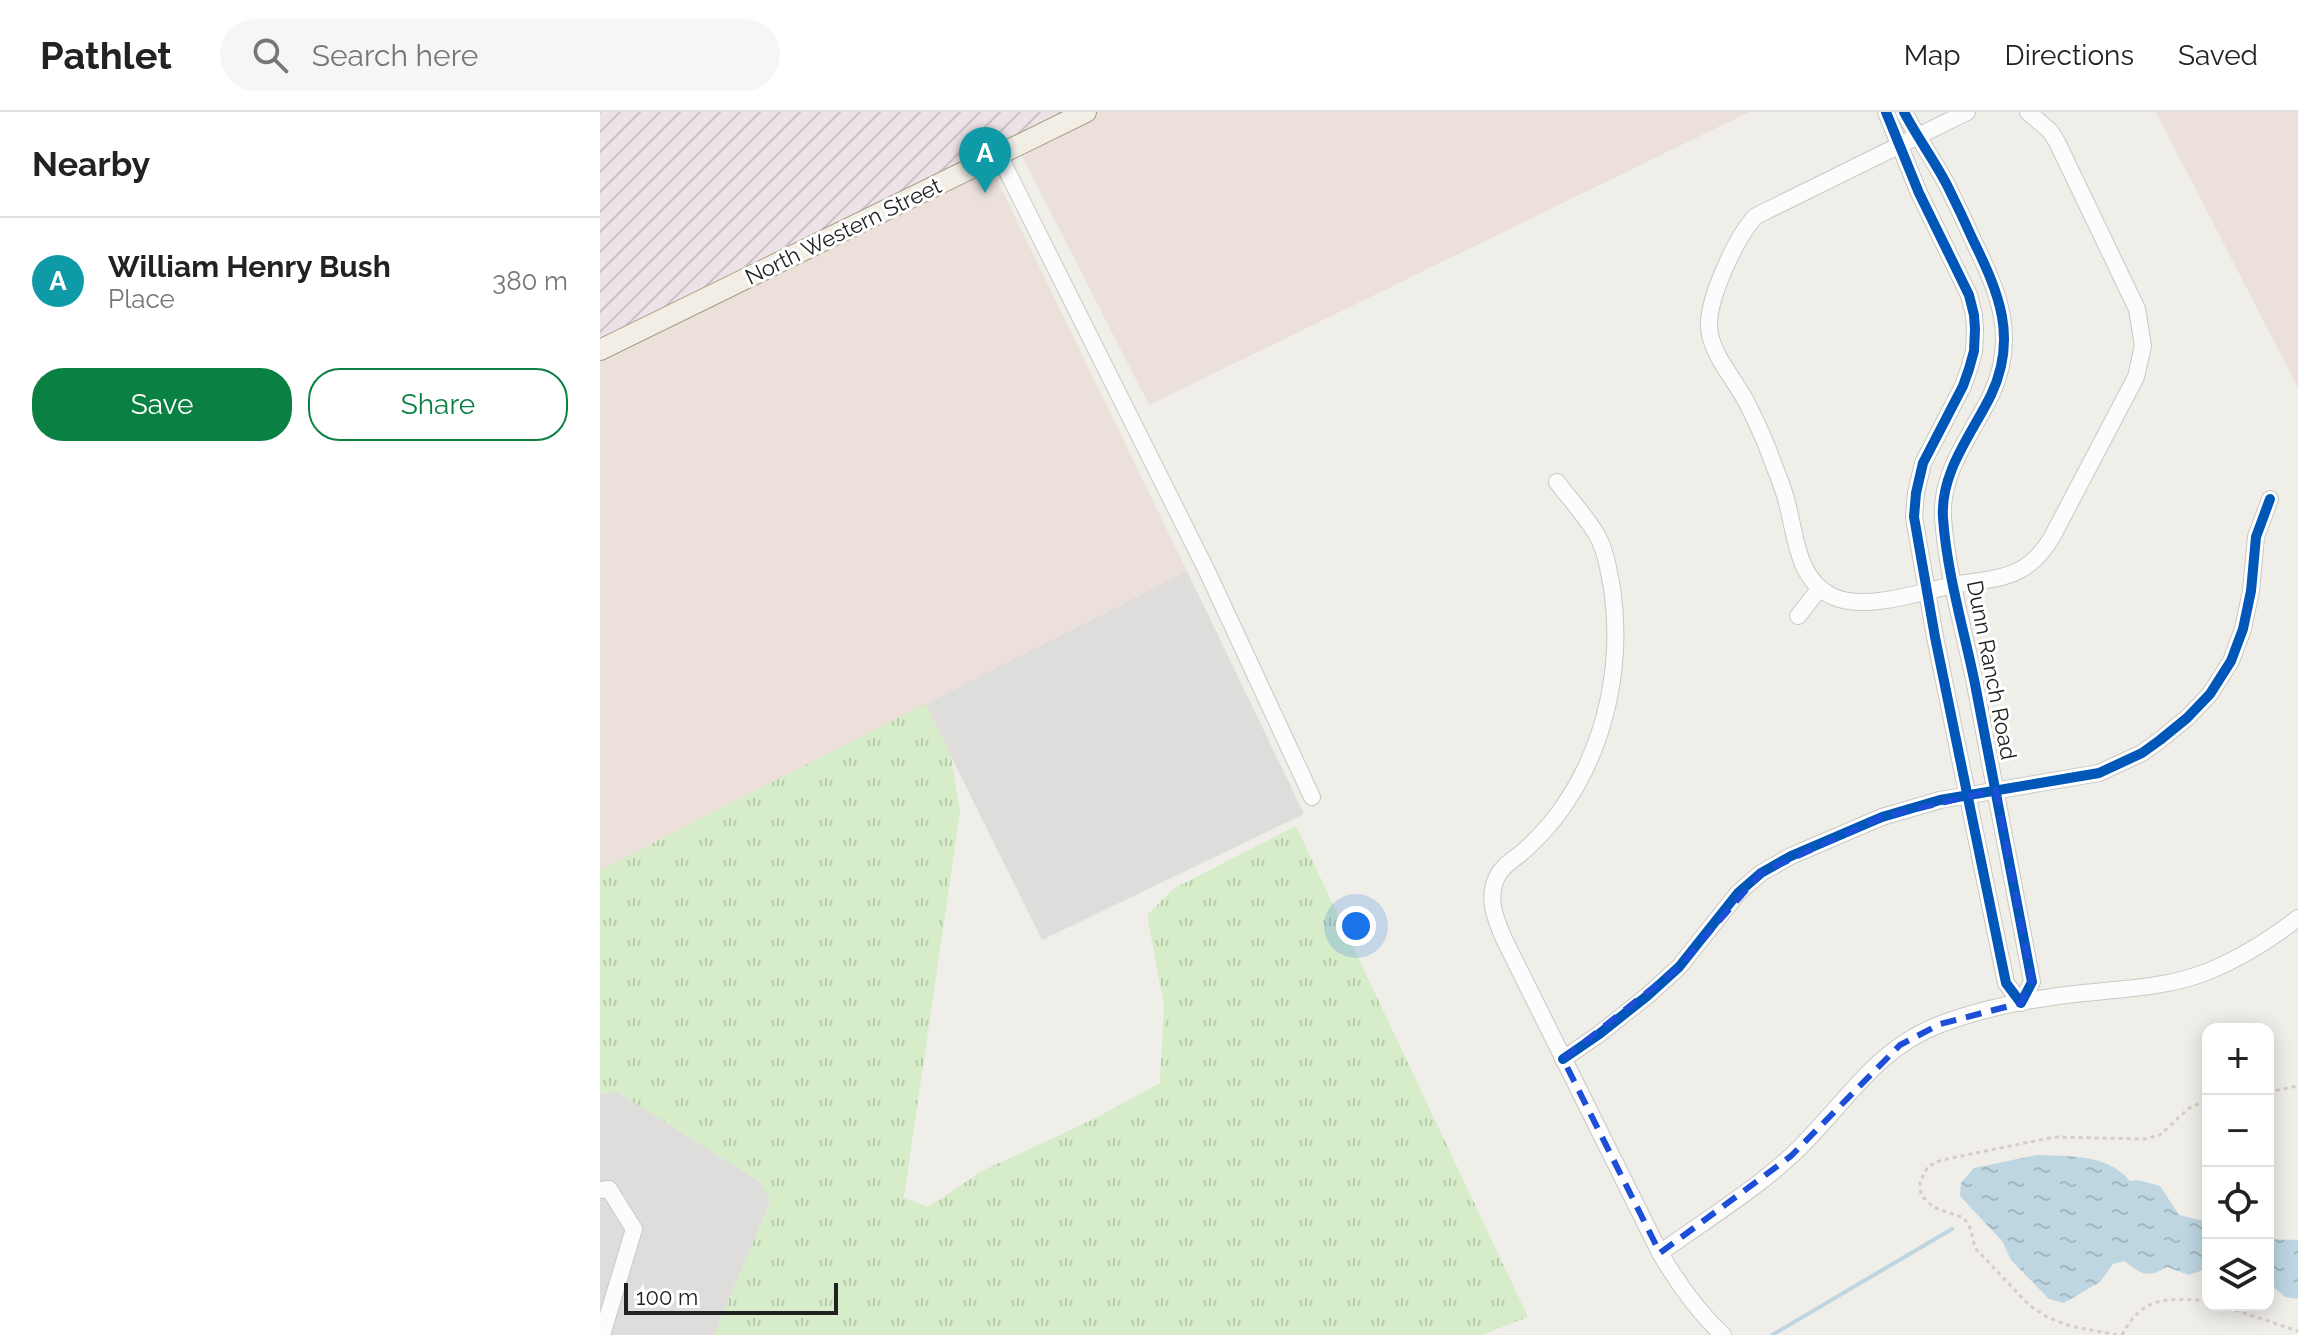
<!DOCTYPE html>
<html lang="en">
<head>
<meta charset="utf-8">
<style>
  :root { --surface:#fff; --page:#f6f6f6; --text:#222; --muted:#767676; --line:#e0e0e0; --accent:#0b8043 }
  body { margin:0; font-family:Raleway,sans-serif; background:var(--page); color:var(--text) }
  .controls { position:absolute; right:24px; bottom:24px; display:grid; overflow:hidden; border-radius:16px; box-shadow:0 4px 20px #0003 }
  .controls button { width:72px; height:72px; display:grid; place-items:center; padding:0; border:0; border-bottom:2px solid var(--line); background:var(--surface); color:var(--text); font:40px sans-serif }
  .scale { position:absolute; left:24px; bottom:20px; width:214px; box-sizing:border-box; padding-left:8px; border:4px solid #212121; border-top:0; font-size:22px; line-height:28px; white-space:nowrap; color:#212121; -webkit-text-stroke:6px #fff; paint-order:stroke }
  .you { position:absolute; left:756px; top:814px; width:28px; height:28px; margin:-20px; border:6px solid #fff; border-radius:50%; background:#1a73e8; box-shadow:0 0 0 12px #1a73e833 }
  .badge { display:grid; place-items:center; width:52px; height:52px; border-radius:50%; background:var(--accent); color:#fff; font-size:26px; font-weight:700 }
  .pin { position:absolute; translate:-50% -66px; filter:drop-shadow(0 2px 4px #0008) }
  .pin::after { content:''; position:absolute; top:42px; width:28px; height:24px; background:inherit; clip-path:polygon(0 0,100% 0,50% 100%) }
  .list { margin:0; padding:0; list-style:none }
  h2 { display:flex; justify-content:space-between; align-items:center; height:104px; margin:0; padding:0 32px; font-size:34px }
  h2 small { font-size:26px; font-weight:400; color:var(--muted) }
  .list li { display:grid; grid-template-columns:52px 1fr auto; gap:24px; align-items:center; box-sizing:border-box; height:128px; padding:0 32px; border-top:2px solid var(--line) }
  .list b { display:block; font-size:30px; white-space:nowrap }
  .list p { margin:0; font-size:26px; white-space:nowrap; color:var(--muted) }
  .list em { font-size:26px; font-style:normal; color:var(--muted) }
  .actions { display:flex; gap:16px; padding:24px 32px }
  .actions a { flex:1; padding:18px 0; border:2px solid var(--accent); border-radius:32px; text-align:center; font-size:28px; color:var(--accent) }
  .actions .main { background:var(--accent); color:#fff }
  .icon { flex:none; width:44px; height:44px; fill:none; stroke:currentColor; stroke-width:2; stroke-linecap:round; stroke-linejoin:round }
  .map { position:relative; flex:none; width:1698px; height:1223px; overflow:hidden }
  header { display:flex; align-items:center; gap:48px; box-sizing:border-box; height:112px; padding:0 40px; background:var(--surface); border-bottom:2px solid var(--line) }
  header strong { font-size:38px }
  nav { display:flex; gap:44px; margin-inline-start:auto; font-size:28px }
  .search { width:560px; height:72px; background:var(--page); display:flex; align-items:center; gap:20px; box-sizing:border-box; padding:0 28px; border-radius:44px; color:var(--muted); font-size:30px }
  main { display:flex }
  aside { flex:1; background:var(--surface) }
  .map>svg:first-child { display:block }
  .residential { fill:#dedddb }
  .commercial { fill:#ece0db }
  .industrial { fill:url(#industrial-furrows) }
  .grass { fill:url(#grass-tufts) }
  .water { fill:url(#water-ripples) }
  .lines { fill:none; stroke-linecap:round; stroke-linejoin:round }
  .stream { stroke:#bdd6e1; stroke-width:4 }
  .minor-casing { stroke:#c8c8c5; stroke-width:18 }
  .major-casing { stroke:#a69f85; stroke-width:22 }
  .path { stroke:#d8ccc8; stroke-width:3; stroke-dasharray:4 4; stroke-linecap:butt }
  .minor { stroke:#fdfcfc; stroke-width:16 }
  .major { stroke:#f2eee6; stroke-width:20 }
  .cycleway-casing { stroke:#fff; stroke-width:15 }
  .cycleway { stroke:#0057b8; stroke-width:10 }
  .marked { fill:none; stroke:#1d4ed8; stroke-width:6; stroke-dasharray:16 10; stroke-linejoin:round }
  .labels { text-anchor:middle; stroke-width:6; stroke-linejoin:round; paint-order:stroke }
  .street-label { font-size:22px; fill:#212121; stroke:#fff }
</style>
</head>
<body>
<header>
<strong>Pathlet</strong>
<div class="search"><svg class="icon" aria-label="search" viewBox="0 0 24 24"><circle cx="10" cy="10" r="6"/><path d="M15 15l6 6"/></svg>Search here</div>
<nav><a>Map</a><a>Directions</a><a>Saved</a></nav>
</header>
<main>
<aside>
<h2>Nearby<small></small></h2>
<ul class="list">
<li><span class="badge" style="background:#0f9aa8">A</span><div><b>William Henry Bush</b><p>Place</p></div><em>380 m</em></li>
</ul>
<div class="actions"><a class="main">Save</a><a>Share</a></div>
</aside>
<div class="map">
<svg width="1698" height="1223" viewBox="0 0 1698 1223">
  <defs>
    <pattern id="industrial-furrows" width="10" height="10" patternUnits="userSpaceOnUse" patternTransform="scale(2)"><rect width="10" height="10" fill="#ece2e7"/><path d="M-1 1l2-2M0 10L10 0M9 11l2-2" fill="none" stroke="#cac2c6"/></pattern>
    <pattern id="grass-tufts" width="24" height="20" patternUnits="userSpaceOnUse" patternTransform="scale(2)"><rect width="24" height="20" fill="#d7ecc8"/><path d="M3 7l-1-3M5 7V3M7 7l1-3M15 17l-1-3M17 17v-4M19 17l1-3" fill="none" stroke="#b8caac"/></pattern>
    <pattern id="water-ripples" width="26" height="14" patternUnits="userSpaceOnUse" patternTransform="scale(2)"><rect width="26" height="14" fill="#bdd6e1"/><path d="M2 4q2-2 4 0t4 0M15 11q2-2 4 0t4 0" fill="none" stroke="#a2b7c1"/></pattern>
  </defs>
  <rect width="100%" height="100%" fill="#efeee9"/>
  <g class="residential">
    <path d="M587,459L704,702L442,828L325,592Z"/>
    <path d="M17,980L159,1069L171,1088L114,1223H0V982Z"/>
  </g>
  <g class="commercial">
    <path d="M486,0H1149L549,293L417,34Z"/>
    <path d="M1556,0H1698V276Z"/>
    <path d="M388,49L587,459L0,758V238Z"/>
  </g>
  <path class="industrial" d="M0,0H486L0,238Z"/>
  <path class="grass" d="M325,592L351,644L360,700L304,1085L328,1095L384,1058L492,1008L560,971L564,893L547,803L573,777L696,714L928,1205L881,1223H114L171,1088L159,1069L17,980L0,982V758Z"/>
  <g class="water">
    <path d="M1437,1043C1471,1045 1506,1041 1530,1069L1538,1068L1560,1074L1579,1103L1608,1110V1160L1603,1158L1589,1163L1567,1155C1546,1167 1542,1162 1524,1149L1513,1152L1500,1170L1464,1191L1449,1187L1411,1148L1402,1129L1360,1084L1361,1071L1374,1056Z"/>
    <path d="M1668,1127L1698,1128V1187L1685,1185L1668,1170Z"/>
  </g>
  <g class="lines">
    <path class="stream" d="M1172,1223L1352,1117"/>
    <g class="minor-casing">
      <g id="minor">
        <path d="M1286,0L1319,81L1369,183L1374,203L1375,217L1374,239L1369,257L1363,274L1323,351L1316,381L1314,405L1335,525L1406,871L1421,891L1432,870C1414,771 1395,672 1375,572C1364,518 1347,462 1343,406C1340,360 1372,322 1391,283C1418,226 1399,181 1373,128C1365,110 1356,91 1347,73C1334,48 1317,25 1304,0"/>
        <path d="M1367,0L1156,104C1137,123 1108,186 1109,214C1110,243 1137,269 1149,295C1159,315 1168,336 1175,356C1180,368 1184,379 1187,391C1196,424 1197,469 1234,485C1266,499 1320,480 1354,473C1398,465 1426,469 1452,425L1536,265L1543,234L1537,197L1457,30L1450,19L1428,0"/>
        <path d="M399,43L606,457L712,685"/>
        <path d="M957,370C971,389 990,408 1000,429C1007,444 1009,461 1012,476C1023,550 1007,630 965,692C954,709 939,725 925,738C916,746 903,753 898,763C886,785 895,806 904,827L1060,1141C1077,1170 1098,1200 1123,1223"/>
        <path d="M1198,504L1220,476"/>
        <path d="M963,947L998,923L1047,884L1079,855L1138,781L1161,761L1191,744L1282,705L1340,688L1499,661L1542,641L1560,628L1587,606L1610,582L1631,549L1643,517L1651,479L1656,425L1670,387"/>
        <path d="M0,1078L9,1077L34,1117L2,1223"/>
        <path d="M1060,1141C1104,1109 1152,1080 1192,1043C1243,996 1273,937 1341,912C1386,895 1435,886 1483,881C1525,877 1570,875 1609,859C1641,846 1671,827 1698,806"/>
      </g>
    </g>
    <g class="major-casing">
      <path id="major" d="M0,238L486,0"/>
    </g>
    <g class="path">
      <path d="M1668,980L1698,974"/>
      <path d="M1620,1193L1698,1219"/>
      <path d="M1517,1223L1470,1214L1447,1205L1429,1193L1375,1136L1371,1118L1364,1106L1333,1095L1321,1083L1320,1070L1328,1054L1342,1048L1454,1025L1544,1027L1560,1023L1589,996L1608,988"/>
      <path d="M1522,1223C1543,1183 1568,1186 1608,1189"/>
    </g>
    <use href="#minor" class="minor"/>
    <use href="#major" class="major"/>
    <g class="cycleway-casing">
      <g id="cycleway">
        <path d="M1286,0L1319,81L1369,183L1374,203L1375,217L1374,239L1369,257L1363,274L1323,351L1316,381L1314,405L1335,525L1406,871L1421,891L1432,870C1414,771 1395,672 1375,572C1364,518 1347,462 1343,406C1340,360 1372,322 1391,283C1418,226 1399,181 1373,128C1365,110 1356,91 1347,73C1334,48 1317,25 1304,0"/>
        <path d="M963,947L998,923L1047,884L1079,855L1138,781L1161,761L1191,744L1282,705L1340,688L1499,661L1542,641L1560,628L1587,606L1610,582L1631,549L1643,517L1651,479L1656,425L1670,387"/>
      </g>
    </g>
    <use href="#cycleway" class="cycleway"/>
  </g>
  <path class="marked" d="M1396,678L1432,870L1421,891L1340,912L1300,933L1191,1044L1060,1141L963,947L1079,855L1161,761L1282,705Z"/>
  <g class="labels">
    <g class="street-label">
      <text transform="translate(243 119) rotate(-26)" y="8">North Western Street</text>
      <text transform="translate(1392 558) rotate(79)" y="8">Dunn Ranch Road</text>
    </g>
  </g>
</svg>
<div class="controls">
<button>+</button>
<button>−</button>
<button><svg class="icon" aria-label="locate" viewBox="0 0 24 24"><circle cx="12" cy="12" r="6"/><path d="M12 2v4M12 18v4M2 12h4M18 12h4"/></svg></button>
<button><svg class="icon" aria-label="layers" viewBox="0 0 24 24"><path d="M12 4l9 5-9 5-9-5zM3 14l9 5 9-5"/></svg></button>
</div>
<div class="scale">100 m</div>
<div class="you"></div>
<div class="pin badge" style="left:385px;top:81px;background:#0f9aa8">A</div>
</div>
</main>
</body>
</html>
